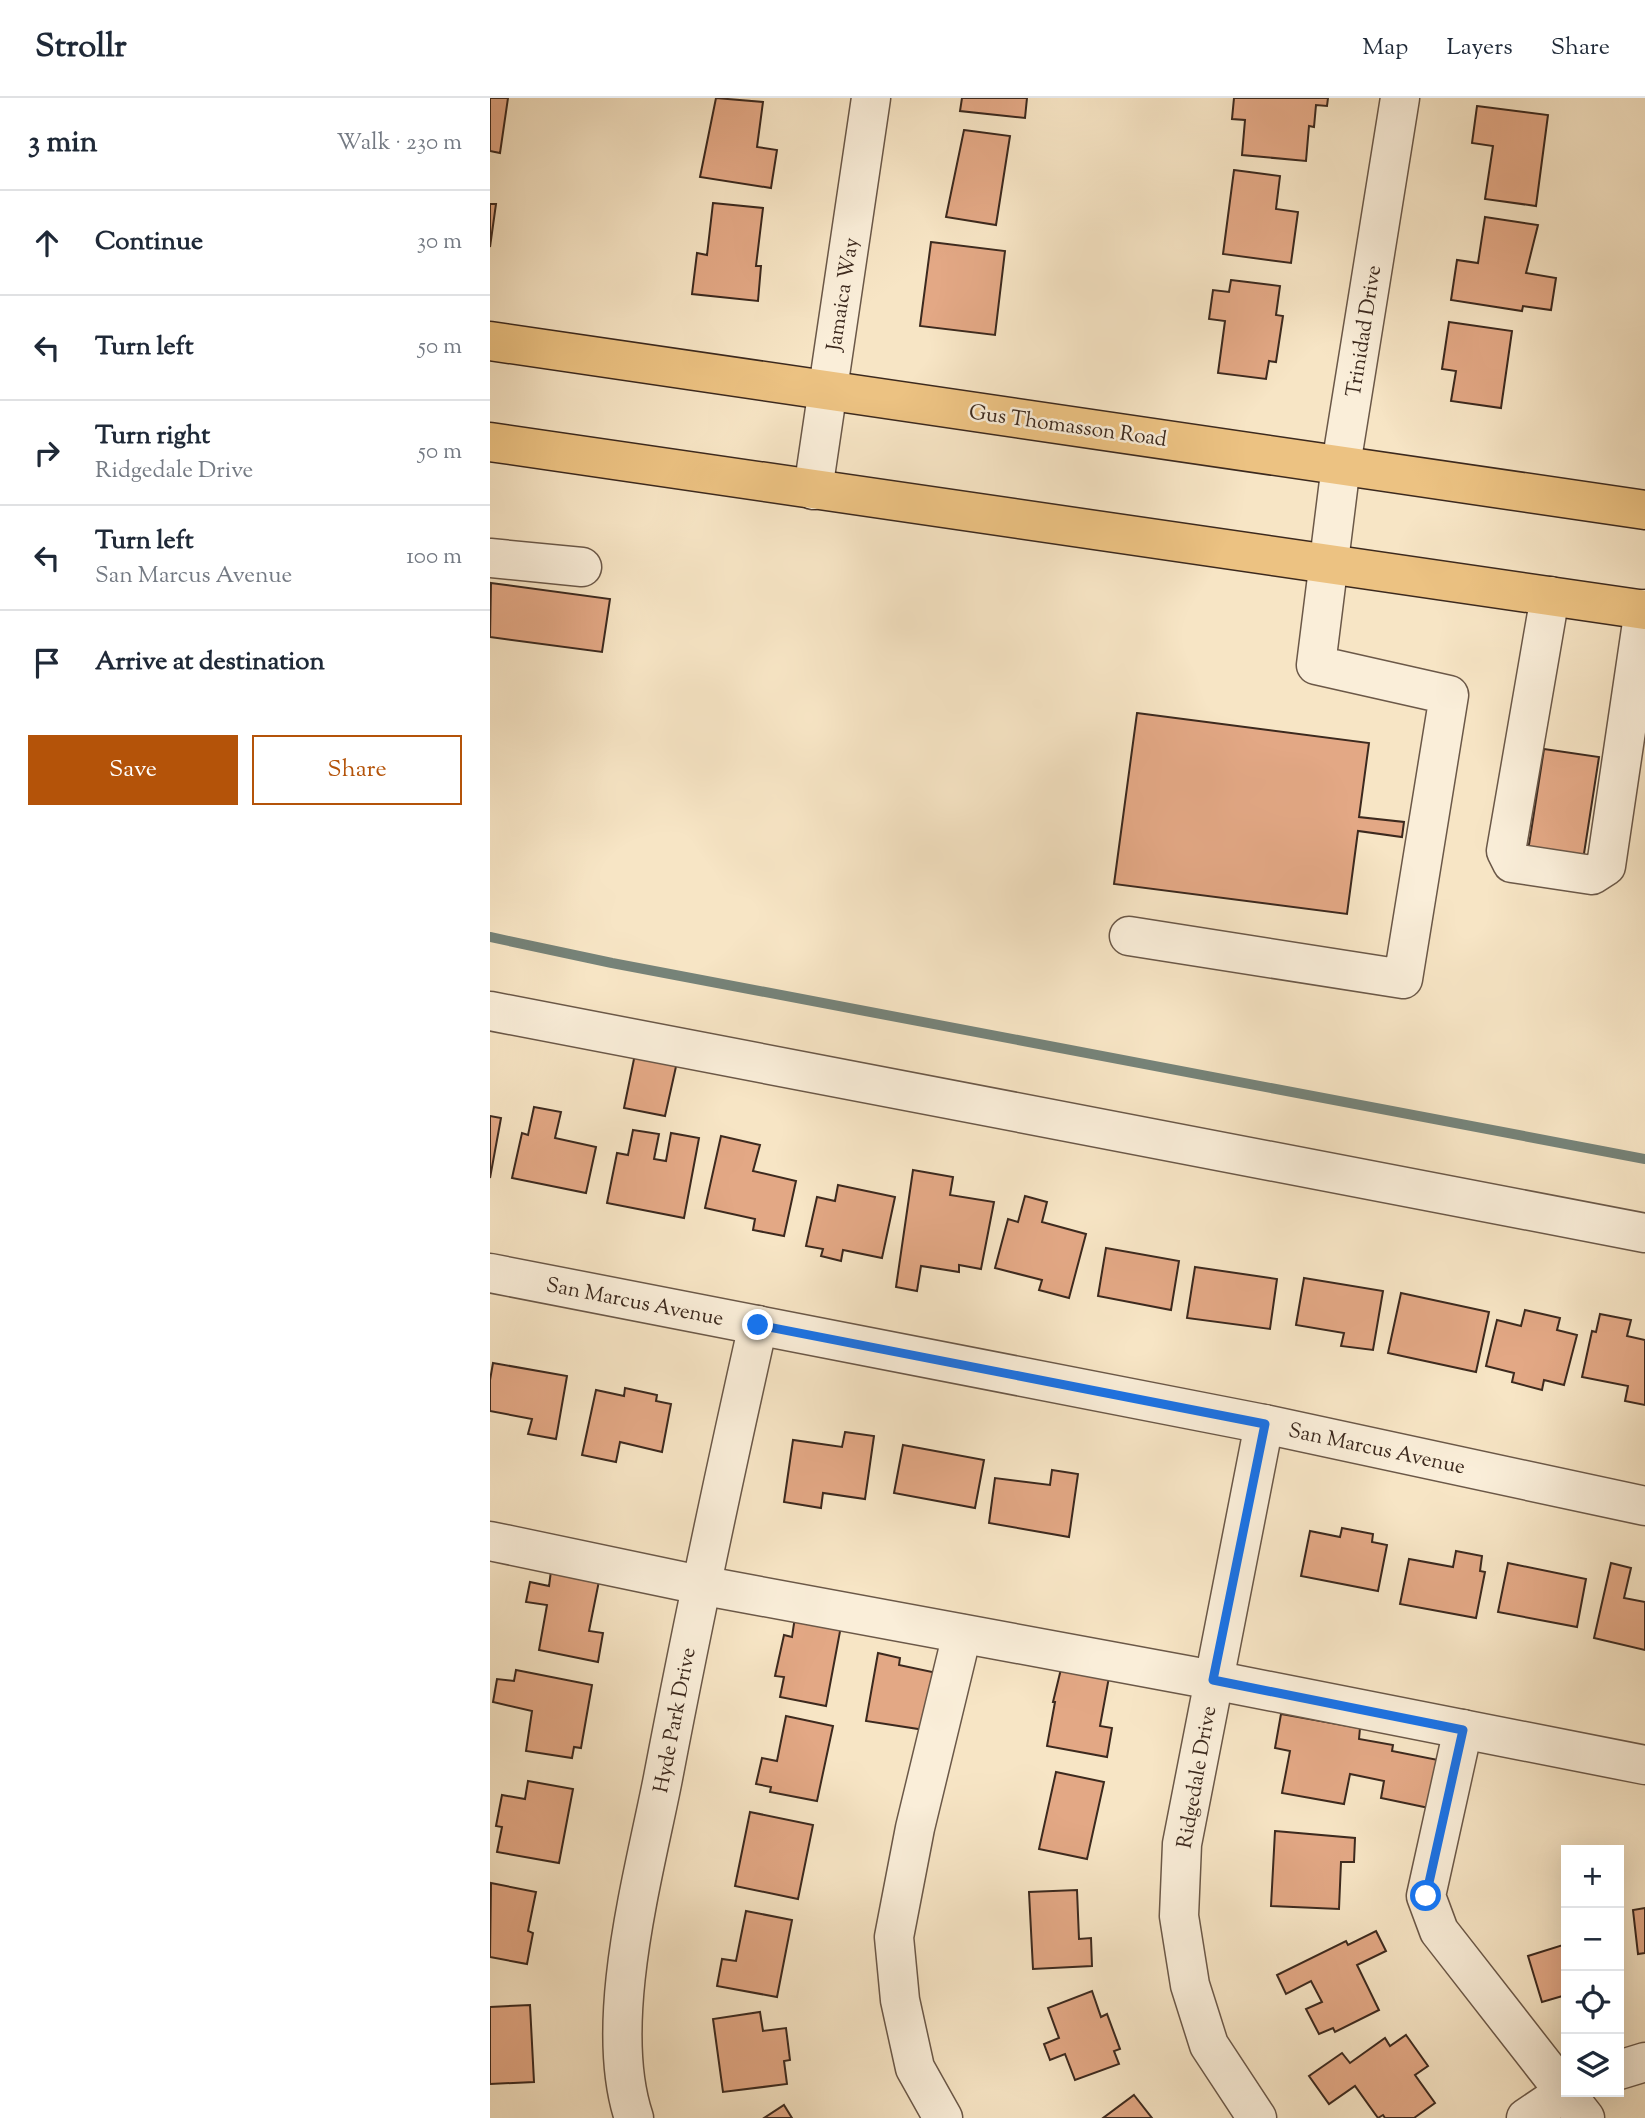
<!DOCTYPE html>
<html lang="en">
<head>
<meta charset="utf-8">
<style>
  :root { --surface:#fff; --page:#f6f6f7; --text:#1f2937; --muted:#747a83; --line:#e0e1e3; --accent:#b45309 }
  body { margin:0; font-family:"Sorts Mill Goudy",serif; background:var(--page); color:var(--text) }
  .controls { position:absolute; right:21px; bottom:21px; display:grid; overflow:hidden; border-radius:0px; box-shadow:0 7px 28px #0002 }
  .controls button { width:63px; height:63px; display:grid; place-items:center; padding:0; border:0; border-bottom:2px solid var(--line); background:var(--surface); color:var(--text); font:35px sans-serif }
  .stop { position:absolute; width:21px; height:21px; margin:-16px; border:5px solid #1a73e8; border-radius:50%; background:#fff }
  .stop.end { background:#1a73e8; border-color:#fff; box-shadow:0 2px 7px #0008 }
  .list { margin:0; padding:0; list-style:none }
  h2 { display:flex; justify-content:space-between; align-items:center; height:91px; margin:0; padding:0 28px; font-size:30px }
  h2 small { font-size:23px; font-weight:400; color:var(--muted) }
  .list li { display:grid; grid-template-columns:46px 1fr auto; gap:21px; align-items:center; box-sizing:border-box; height:105px; padding:0 28px; border-top:2px solid var(--line) }
  .list b { display:block; font-size:26px; white-space:nowrap }
  .list p { margin:0; font-size:23px; white-space:nowrap; color:var(--muted) }
  .list em { font-size:23px; font-style:normal; color:var(--muted) }
  .actions { display:flex; gap:14px; padding:21px 28px }
  .actions a { flex:1; padding:16px 0; border:2px solid var(--accent); border-radius:0px; text-align:center; font-size:24px; color:var(--accent) }
  .actions .main { background:var(--accent); color:#fff }
  .icon { flex:none; width:38px; height:38px; fill:none; stroke:currentColor; stroke-width:2; stroke-linecap:round; stroke-linejoin:round }
  .map { position:relative; flex:none; width:1155px; height:2020px; overflow:hidden }
  header { display:flex; align-items:center; gap:42px; box-sizing:border-box; height:98px; padding:0 35px; background:var(--surface); border-bottom:2px solid var(--line) }
  header strong { font-size:33px }
  nav { display:flex; gap:38px; margin-inline-start:auto; font-size:24px }
  main { display:flex }
  aside { flex:1; background:var(--surface) }
  .map>svg:first-child { display:block }
  .lines { fill:none; stroke-linecap:round; stroke-linejoin:round }
  .stream { stroke:#768379; stroke-width:10 }
  .building { fill:#e3a885; stroke:#3c291e; stroke-width:2 }
  .minor-casing { stroke:#6b5848; stroke-width:41 }
  .major-casing { stroke:#3c291e; stroke-width:41 }
  .minor { stroke:#faeed9; stroke-width:38 }
  .major { stroke:#ecc282; stroke-width:38 }
  .route { stroke:#1a73e8; stroke-width:9 }
  .labels { text-anchor:middle; stroke-width:5; stroke-linejoin:round; paint-order:stroke }
  .street-label { font-size:21px; fill:#3c291e; stroke:#faeed9 }
</style>
</head>
<body>
<header>
<strong>Strollr</strong>
<nav><a>Map</a><a>Layers</a><a>Share</a></nav>
</header>
<main>
<aside>
<h2>3 min<small>Walk · 230 m</small></h2>
<ul class="list">
<li><svg class="icon" aria-label="ahead" viewBox="0 0 24 24"><path d="M12 20V5M6 11l6-6 6 6"/></svg><div><b>Continue</b></div><em>30 m</em></li>
<li><svg class="icon" aria-label="left" viewBox="0 0 24 24"><path d="M17 20v-9H6M10 6l-5 5 5 5"/></svg><div><b>Turn left</b></div><em>50 m</em></li>
<li><svg class="icon" aria-label="right" viewBox="0 0 24 24"><path d="M7 20v-9h11M14 6l5 5-5 5"/></svg><div><b>Turn right</b><p>Ridgedale Drive</p></div><em>50 m</em></li>
<li><svg class="icon" aria-label="left" viewBox="0 0 24 24"><path d="M17 20v-9H6M10 6l-5 5 5 5"/></svg><div><b>Turn left</b><p>San Marcus Avenue</p></div><em>100 m</em></li>
<li><svg class="icon" aria-label="arrive" viewBox="0 0 24 24"><path d="M6 21V4h12l-3 4 3 4H6"/></svg><div><b>Arrive at destination</b></div></li>
</ul>
<div class="actions"><a class="main">Save</a><a>Share</a></div>
</aside>
<div class="map">
<svg width="1155" height="2020" viewBox="0 0 1155 2020">
  <rect width="100%" height="100%" fill="#f7e5c5"/>
  <filter id="stains"><feTurbulence type="fractalNoise" baseFrequency=".00286" numOctaves="4"/><feColorMatrix values="0 0 0 0 .2 0 0 0 0 .09 0 0 0 0 .02 0 0 0 .5 -.17"/></filter>
  <radialGradient id="worn" r=".72"><stop offset=".6" stop-color="#630" stop-opacity="0"/><stop offset="1" stop-color="#630" stop-opacity=".3"/></radialGradient>
  <g class="lines">
    <path class="stream" d="M0,839L122,865L1155,1061"/>
  </g>
  <g class="building">
    <path d="M0,0H18L10,55L0,53Z"/>
    <path d="M226,0L273,4L267,49L287,52L281,90L210,79Z"/>
    <path d="M472,0H537L535,20L470,13Z"/>
    <path d="M744,0H838L837,8L826,7L824,29L819,28L816,63L752,57L755,22L742,21Z"/>
    <path d="M987,8L1058,17L1046,108L995,101L1003,48L982,45Z"/>
    <path d="M474,32L520,38L506,127L456,119Z"/>
    <path d="M744,72L790,78L786,111L808,114L801,165L733,156Z"/>
    <path d="M223,105L273,110L266,168H271L268,203L202,196L207,155L217,157Z"/>
    <path d="M0,106H6L0,149Z"/>
    <path d="M995,119L1048,127L1036,175L1066,180L1061,212L1033,208L1032,213L961,202L967,162L988,165Z"/>
    <path d="M441,144L515,153L505,237L430,228Z"/>
    <path d="M741,182L790,188L786,217L793,218L786,264L779,263L776,281L728,275L735,223L719,221L723,192L739,194Z"/>
    <path d="M959,224L1022,233L1011,310L961,303L966,273L952,271Z"/>
    <path d="M1,485L120,501L112,554L0,539Z"/>
    <path d="M647,615L879,645L869,719L914,724L912,739L868,733L857,816L624,786Z"/>
    <path d="M1054,651L1109,659L1093,762L1038,753Z"/>
    <path d="M145,956L187,964L175,1018L134,1010Z"/>
    <path d="M44,1009L71,1014L65,1040L106,1049L96,1095L22,1080L32,1035L38,1037Z"/>
    <path d="M0,1018L11,1020L0,1080Z"/>
    <path d="M143,1032L169,1036L164,1061L176,1063L181,1035L209,1040L194,1120L117,1105L127,1055L138,1057Z"/>
    <path d="M231,1038L270,1047L263,1073L306,1083L294,1138L263,1132L265,1121L215,1110Z"/>
    <path d="M423,1072L463,1079L460,1097L504,1104L491,1171L469,1167V1174L431,1168L427,1193L406,1189Z"/>
    <path d="M348,1087L405,1099L392,1160L353,1152L351,1163L331,1158L333,1151L316,1148L327,1099L345,1103Z"/>
    <path d="M535,1098L557,1104L552,1124L596,1136L579,1200L549,1192L552,1182L505,1170L518,1121L528,1124Z"/>
    <path d="M616,1150L689,1163L681,1212L608,1198Z"/>
    <path d="M705,1169L787,1181L780,1231L697,1220Z"/>
    <path d="M814,1180L893,1193L883,1252L851,1248L854,1235L806,1227Z"/>
    <path d="M911,1195L999,1214L986,1274L898,1255Z"/>
    <path d="M1035,1212L1070,1220L1067,1232L1087,1237L1074,1287L1054,1282L1052,1292L1022,1284L1024,1275L996,1268L1007,1222L1031,1228Z"/>
    <path d="M1110,1216L1141,1222L1137,1238L1155,1242V1307L1135,1303L1138,1288L1092,1279L1102,1233L1106,1234Z"/>
    <path d="M3,1265L77,1278L66,1341L38,1336L42,1321L0,1313V1282Z"/>
    <path d="M135,1290L167,1297L166,1303L181,1306L172,1354L130,1344L126,1364L92,1357L106,1292L134,1298Z"/>
    <path d="M355,1334L384,1338L375,1401L333,1395L331,1410L294,1404L303,1342L352,1349Z"/>
    <path d="M413,1347L494,1362L485,1410L404,1395Z"/>
    <path d="M562,1372L588,1376L579,1439L499,1425L505,1380L560,1387Z"/>
    <path d="M852,1430L883,1436L882,1444L897,1447L888,1493L811,1478L820,1433L850,1439Z"/>
    <path d="M966,1453L992,1458L990,1473L995,1474L986,1520L910,1506L919,1461L963,1469Z"/>
    <path d="M1018,1465L1096,1481L1087,1529L1008,1514Z"/>
    <path d="M1121,1465L1141,1470L1134,1500L1155,1504V1552L1104,1540Z"/>
    <path d="M61,1473L109,1483L99,1533L113,1535L108,1564L49,1552L57,1507L36,1504L40,1484L59,1488Z"/>
    <path d="M305,1519L351,1528L336,1608L290,1599L294,1579L285,1578L294,1537L302,1539Z"/>
    <path d="M388,1555L410,1560L409,1567L447,1575L435,1632L376,1623Z"/>
    <path d="M571,1571L619,1579L610,1628L622,1630L617,1659L557,1648L565,1604H563Z"/>
    <path d="M26,1572L102,1587L91,1650L84,1649L82,1660L36,1653L42,1613L3,1604L7,1581L24,1583Z"/>
    <path d="M791,1616L870,1630L869,1641L903,1647L902,1653L948,1662L939,1710L891,1700L894,1683L860,1676L854,1706L792,1695L800,1653L785,1650Z"/>
    <path d="M296,1618L343,1628L327,1703L280,1694L281,1689L266,1686L272,1660L287,1663Z"/>
    <path d="M566,1674L614,1684L597,1761L549,1751Z"/>
    <path d="M38,1683L83,1691L69,1765L7,1754L12,1729L6,1728L12,1697L35,1701Z"/>
    <path d="M260,1714L323,1727L308,1801L245,1788Z"/>
    <path d="M785,1733L865,1740L864,1764H851L849,1811L781,1808Z"/>
    <path d="M1,1785L46,1794L38,1833L43,1835L37,1866L0,1859Z"/>
    <path d="M587,1792L589,1841L601,1840L602,1868L543,1871L539,1794Z"/>
    <path d="M1155,1810V1855L1148,1856L1143,1812Z"/>
    <path d="M256,1813L302,1822L287,1899L227,1888L232,1861L246,1863Z"/>
    <path d="M886,1833L896,1853L867,1867L889,1912L845,1934L843,1930L829,1936L816,1911L832,1904L821,1883L796,1896L787,1877L856,1843L858,1847Z"/>
    <path d="M1076,1846V1897L1052,1904L1038,1858Z"/>
    <path d="M602,1893L611,1919L617,1916L630,1951L624,1953L629,1966L585,1982L575,1956L560,1962L554,1946L569,1940L558,1910Z"/>
    <path d="M40,1907L44,1984L0,1986V1909Z"/>
    <path d="M270,1914L273,1933L296,1930L300,1962L294,1963L297,1986L233,1994L223,1921Z"/>
    <path d="M916,1937L938,1968L925,1977L945,2005L924,2020H895L893,2017L888,2020L865,1988L839,2006L819,1978L852,1955L860,1965L895,1940L900,1948Z"/>
    <path d="M644,1997L662,2020H613Z"/>
    <path d="M294,2007L302,2020H274Z"/>
  </g>
  <g class="lines">
    <g class="minor-casing">
      <g id="minor">
        <path d="M323,392L381,0"/>
        <path d="M0,460L92,469"/>
        <path d="M1060,498L1016,753L1022,765L1102,777L1116,768L1154,511"/>
        <path d="M639,838L913,881L959,597L826,567L851,367L910,0"/>
        <path d="M0,913L1155,1135"/>
        <path d="M0,1175L774,1326L1155,1408"/>
        <path d="M0,1443L210,1487L723,1582L1155,1667"/>
        <path d="M973,1631L936,1798L949,1833L1095,2020"/>
        <path d="M1129,1972L1155,1964"/>
        <path d="M144,2020C112,1925 154,1777 173,1680C202,1528 234,1378 268,1227"/>
        <path d="M453,2020L425,1970L410,1902L404,1839L425,1730L472,1536"/>
        <path d="M767,2020L719,1947L700,1887L689,1818L692,1746L774,1326"/>
        <path d="M1036,2020L1076,1993"/>
      </g>
    </g>
    <g class="major-casing">
      <g id="major">
        <path d="M0,243L1155,412"/>
        <path d="M0,344L1155,512"/>
      </g>
    </g>
    <use href="#minor" class="minor"/>
    <use href="#major" class="major"/>
  </g>
  <g class="lines">
    <path class="route" d="M268,1227L775,1326L723,1582L973,1632L936,1798"/>
  </g>
  <g class="labels">
    <g class="street-label">
      <text transform="translate(352 196) rotate(-81)" y="7">Jamaica Way</text>
      <text transform="translate(873 233) rotate(-81)" y="7">Trinidad Drive</text>
      <text transform="translate(578 327) rotate(8)" y="7">Gus Thomasson Road</text>
      <text transform="translate(145 1203) rotate(11)" y="7">San Marcus Avenue</text>
      <text transform="translate(887 1350) rotate(12)" y="7">San Marcus Avenue</text>
      <text transform="translate(184 1622) rotate(-79)" y="7">Hyde Park Drive</text>
      <text transform="translate(706 1679) rotate(-80)" y="7">Ridgedale Drive</text>
    </g>
  </g>
  <rect width="100%" height="100%" filter="url(#stains)"/>
  <rect width="100%" height="100%" fill="url(#worn)"/>
</svg>
<div class="controls">
<button>+</button>
<button>−</button>
<button><svg class="icon" aria-label="locate" viewBox="0 0 24 24"><circle cx="12" cy="12" r="6"/><path d="M12 2v4M12 18v4M2 12h4M18 12h4"/></svg></button>
<button><svg class="icon" aria-label="layers" viewBox="0 0 24 24"><path d="M12 4l9 5-9 5-9-5zM3 14l9 5 9-5"/></svg></button>
</div>
<div class="stop" style="left:936px;top:1798px"></div>
<div class="stop end" style="left:268px;top:1227px"></div>
</div>
</main>
</body>
</html>
